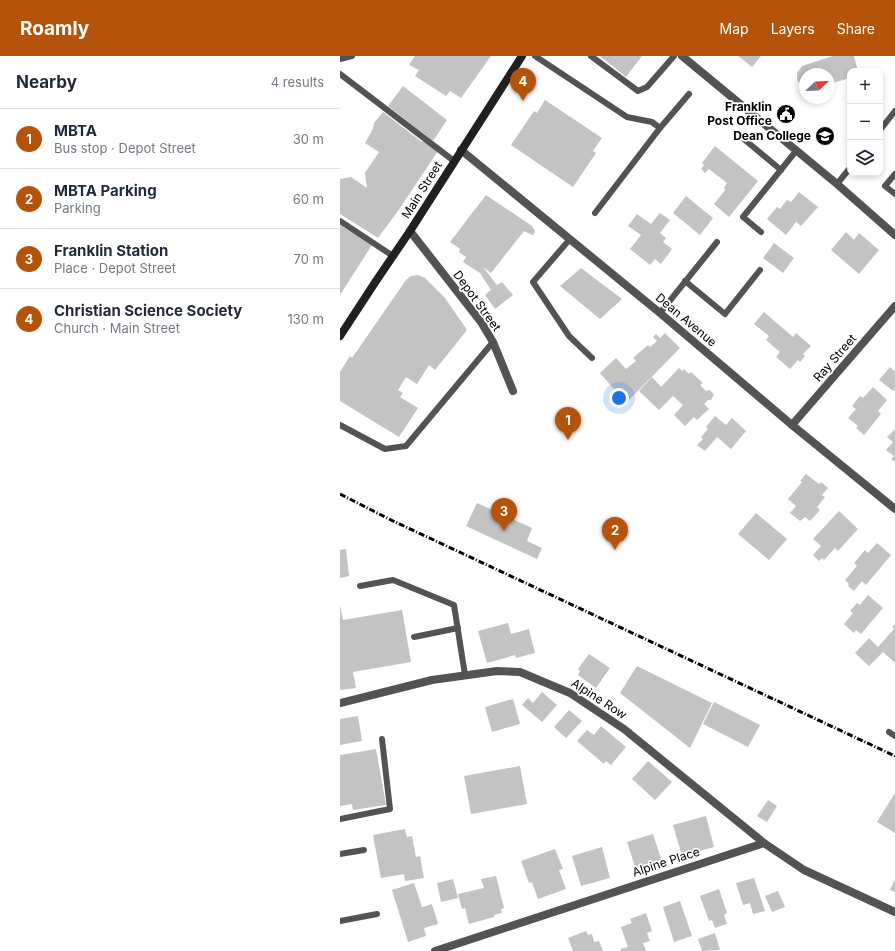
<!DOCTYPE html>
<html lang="en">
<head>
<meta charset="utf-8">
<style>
  :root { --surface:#fff; --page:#f2f2f3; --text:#1f2937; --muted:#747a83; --line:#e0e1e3; --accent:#b45309 }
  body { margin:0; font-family:Inter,sans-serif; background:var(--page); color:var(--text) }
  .controls { position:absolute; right:12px; top:12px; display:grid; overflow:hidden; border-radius:8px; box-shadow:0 2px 6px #0003 }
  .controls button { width:36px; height:36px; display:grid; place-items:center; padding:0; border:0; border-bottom:1px solid var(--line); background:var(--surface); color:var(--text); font:20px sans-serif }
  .compass { position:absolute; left:459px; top:12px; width:36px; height:36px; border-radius:50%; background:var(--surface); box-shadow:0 2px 6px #0003; rotate:67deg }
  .you { position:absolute; left:279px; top:342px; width:14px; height:14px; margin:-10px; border:3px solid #fff; border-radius:50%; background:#1a73e8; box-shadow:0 0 0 6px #1a73e833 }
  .badge { display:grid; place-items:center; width:26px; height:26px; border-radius:50%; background:var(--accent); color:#fff; font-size:13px; font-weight:700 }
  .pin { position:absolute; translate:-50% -33px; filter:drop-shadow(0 1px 2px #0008) }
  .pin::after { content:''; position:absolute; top:21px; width:14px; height:12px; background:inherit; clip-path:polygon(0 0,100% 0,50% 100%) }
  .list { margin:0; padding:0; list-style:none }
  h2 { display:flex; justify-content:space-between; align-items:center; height:52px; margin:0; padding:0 16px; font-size:17px }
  h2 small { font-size:13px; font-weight:400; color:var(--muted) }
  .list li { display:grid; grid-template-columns:26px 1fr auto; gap:12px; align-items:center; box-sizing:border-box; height:60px; padding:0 16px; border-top:1px solid var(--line) }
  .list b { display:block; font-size:15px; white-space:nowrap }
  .list p { margin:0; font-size:13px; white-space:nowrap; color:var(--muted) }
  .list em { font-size:13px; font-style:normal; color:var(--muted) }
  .icon { flex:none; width:22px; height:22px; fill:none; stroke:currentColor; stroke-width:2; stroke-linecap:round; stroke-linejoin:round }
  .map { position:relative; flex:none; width:555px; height:895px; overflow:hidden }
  header { display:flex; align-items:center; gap:24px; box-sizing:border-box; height:56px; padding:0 20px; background:var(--accent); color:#fff }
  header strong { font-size:19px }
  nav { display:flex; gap:22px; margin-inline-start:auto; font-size:14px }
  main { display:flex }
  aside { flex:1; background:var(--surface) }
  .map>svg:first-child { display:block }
  .building { fill:#c3c3c3 }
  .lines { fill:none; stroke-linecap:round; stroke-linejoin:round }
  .lane { stroke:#535353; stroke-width:6 }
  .street { stroke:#535353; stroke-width:8 }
  .secondary { stroke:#202020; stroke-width:8 }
  .rail { stroke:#000; stroke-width:3; stroke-dasharray:6 2 1 2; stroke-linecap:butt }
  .labels { text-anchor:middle; stroke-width:3.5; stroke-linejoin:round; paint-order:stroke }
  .poi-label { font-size:12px; font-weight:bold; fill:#000; stroke:#fff; text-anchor:end }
  .street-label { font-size:12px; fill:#000; stroke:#fff }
</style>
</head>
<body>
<header>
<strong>Roamly</strong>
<nav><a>Map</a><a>Layers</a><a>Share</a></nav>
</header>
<main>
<aside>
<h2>Nearby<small>4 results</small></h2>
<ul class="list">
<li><span class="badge">1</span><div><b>MBTA</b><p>Bus stop · Depot Street</p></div><em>30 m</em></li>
<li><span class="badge">2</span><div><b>MBTA Parking</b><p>Parking</p></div><em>60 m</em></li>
<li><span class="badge">3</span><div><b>Franklin Station</b><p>Place · Depot Street</p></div><em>70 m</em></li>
<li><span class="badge">4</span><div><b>Christian Science Society</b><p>Church · Main Street</p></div><em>130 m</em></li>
</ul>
</aside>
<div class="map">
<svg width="555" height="895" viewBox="0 0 555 895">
  <rect width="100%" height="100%" fill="#fff"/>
  <g class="building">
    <path d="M75,0H151L121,42L110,35L106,40L75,20L79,14L69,9Z"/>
    <path d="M260,0H302L286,21Z"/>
    <path d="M398,0H421L412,11Z"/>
    <path d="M493,0H514L518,15H510V22L489,28V18H465V33L461,30L457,23V17L462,10Z"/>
    <path d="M63,30L107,64L93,85L48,50Z"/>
    <path d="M205,44L262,82L253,95L256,97L233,131L171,89L194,55L197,57Z"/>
    <path d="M43,56L82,86L83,83L98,95L60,152L38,182L0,158V123L11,121L27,132L25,117L39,96L25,87L33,73L34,67Z"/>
    <path d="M375,90L418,125L389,161L374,148L385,134L384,132L387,127L369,113L365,117L361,113L364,109L362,107Z"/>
    <path d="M459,136L478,151L461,170L456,166L446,179L427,163L437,151L440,153L447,144L451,146Z"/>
    <path d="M146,139L192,170L195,175L194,178L192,179L184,175L151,217L143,211L157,229L162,226L173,239L155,253L145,239L151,234L140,217L123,206L126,201L119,196L120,193L110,186Z"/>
    <path d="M346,140L373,162L360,179L333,157Z"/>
    <path d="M320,157L330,164L320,177L326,182L323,186L332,193L321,208L315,203L310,209L290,193L301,179L288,170L297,158L311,168Z"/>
    <path d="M0,169L32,189L0,239Z"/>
    <path d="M506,176L514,184L519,177L539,194L519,218L491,194Z"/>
    <path d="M434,187L454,202L443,217L423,202Z"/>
    <path d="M241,212L282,243L260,263L220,230Z"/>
    <path d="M78,219L85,222L105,242L127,274L95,314L89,309L77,328L66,321L58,334L63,337L60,341L78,352L59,381L0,345V316L10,300L12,302L66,224L71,220Z"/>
    <path d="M424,256L453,281L456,277L471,290L463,298L465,300L460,306L458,304L450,313L436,301L440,296L426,284L429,280L414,268Z"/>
    <path d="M325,277L340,292L286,347L260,317L276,302L286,313L296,305L293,302L308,289L310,291L317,285L313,281L316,278L320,282Z"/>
    <path d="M550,311L555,316V333L553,335L539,324Z"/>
    <path d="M339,312L342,315L344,313L349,318L351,316L363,327L360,329L366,335L369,334L372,336L374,339L371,344H368L364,348L369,353L357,364L354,361L345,370L334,359L343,349L333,340L319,354L299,335L312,321L321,331Z"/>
    <path d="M533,331L547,344L538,355L541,358L524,379L516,372L518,370L508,362L516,353L512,350L520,340L523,342Z"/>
    <path d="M375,360L386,369L392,362L406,375L391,393L377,381L365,395L357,389L363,383L361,381L368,373L366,371Z"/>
    <path d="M555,373V406L551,403L554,400L546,394L553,386L547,381Z"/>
    <path d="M466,418L479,428L481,426L488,432L482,439L485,441L477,451L480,454L470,465L465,461L460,465L450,457L456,450L448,443L462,426L460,425Z"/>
    <path d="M137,447L192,472L187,485L202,492L197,503L126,470Z"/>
    <path d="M499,455L518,473L498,495L495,492L484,504L482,502L479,505L473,499L481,490L473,483Z"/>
    <path d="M416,457L447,483L429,504L398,478Z"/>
    <path d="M537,487L551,499L526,529L522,525L514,535L508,530L509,528L505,524L517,510L514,507L525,494L528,497Z"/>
    <path d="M6,493L9,520L0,522V494Z"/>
    <path d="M528,539L543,552L521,578L516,574L514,577L504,568L513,557L510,555L517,547L520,549Z"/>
    <path d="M0,549L3,564L62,554L71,606L13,616L16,632L0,634Z"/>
    <path d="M168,567L171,578L189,573L195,597L176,602L175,599L147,607L138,575Z"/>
    <path d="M555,568V607L543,596L529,610L515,597L529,582L538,591L554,573L552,571Z"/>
    <path d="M249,598L270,612L256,632L238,619L240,615L238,613Z"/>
    <path d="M297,610L372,647L350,692L280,637Z"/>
    <path d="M202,636L217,649L202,666L182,649L188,642L193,647Z"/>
    <path d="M173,643L180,668L152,676L145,651Z"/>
    <path d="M374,646L420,669L408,691L363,668Z"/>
    <path d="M229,654L242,665L226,682L214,671Z"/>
    <path d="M18,660L22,685L0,689V663Z"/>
    <path d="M261,670L286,691L271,709L266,705L264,708L237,685L247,674L254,679Z"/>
    <path d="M36,693L46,749L13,754L12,748L0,750V699Z"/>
    <path d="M308,705L332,726L315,744L292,723Z"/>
    <path d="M180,710L187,748L131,758L124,720Z"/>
    <path d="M555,737V777L537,766Z"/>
    <path d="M428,744L437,750L427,766L417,760Z"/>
    <path d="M366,760L374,791L342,800L333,769Z"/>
    <path d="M65,773L67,781L72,780L76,801L80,800L84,822L65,825L64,818L41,822L33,779Z"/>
    <path d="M313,778L322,806L296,814L287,786Z"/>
    <path d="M262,791L270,822L241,830L232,800Z"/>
    <path d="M215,793L223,813L219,814L226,833L198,843L192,826L189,827L181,805Z"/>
    <path d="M156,820L164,852L161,853L162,857L154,859V861L129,868L125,852L122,853L118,838L144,832L141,823Z"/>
    <path d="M414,822L425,855L413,858L410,847L403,849L396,827Z"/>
    <path d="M113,823L118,842L101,846L97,827Z"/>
    <path d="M555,823V836L550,834Z"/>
    <path d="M74,827L82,851L92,848L98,868L84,872L86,880L68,886L52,834Z"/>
    <path d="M379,833L387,857L384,859L387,868L375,872L372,864L369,865L360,840Z"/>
    <path d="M438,835L445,851L432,856L425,840Z"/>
    <path d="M340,845L352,880L334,886L323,851Z"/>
    <path d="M306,857L312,875L307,877L310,885L303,887L306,895H281L280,893L288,891L281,871L292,867L290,863Z"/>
    <path d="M246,875L248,879L252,878L254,886L259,885L263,895H233L228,882Z"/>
    <path d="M375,877L380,894L362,895L358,883Z"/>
  </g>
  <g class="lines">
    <g class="lane">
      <path d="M195,0L287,61L312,66L320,72L255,157"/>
      <path d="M251,0L298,35L307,31L334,0"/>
      <path d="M0,3L12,0"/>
      <path d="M0,18L114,105"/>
      <path d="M320,72L349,38"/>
      <path d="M540,74L555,55"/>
      <path d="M399,79L441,114"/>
      <path d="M555,118L545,130L555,138"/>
      <path d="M497,128L510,112"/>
      <path d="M0,165L53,200"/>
      <path d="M421,176L403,161L456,95"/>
      <path d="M230,183L193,226L229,280L252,302"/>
      <path d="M345,225L385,258L420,214"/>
      <path d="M320,257L377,186"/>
      <path d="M0,369L45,393L66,390L153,286"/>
      <path d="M20,530L53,524L114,549L125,619"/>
      <path d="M74,581L118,572"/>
      <path d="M549,676L555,680"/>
      <path d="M0,763L50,753L42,683"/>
      <path d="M0,798L24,794"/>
      <path d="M0,865L37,858"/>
    </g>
    <g class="street">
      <path d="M342,0L497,128L555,179"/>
      <path d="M121,94L320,257L452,369L555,453"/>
      <path d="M70,175L141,266L153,286L173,335"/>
      <path d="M452,369L555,250"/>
      <path d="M0,647L92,624L157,615L180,616L230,637L284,673L424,787"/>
      <path d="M95,895L424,787L464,814L555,856"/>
    </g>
    <path class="secondary" d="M0,280L36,225L70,175L182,0"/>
    <path class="rail" d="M0,438L51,464L555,700"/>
  </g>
  <defs>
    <g id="civic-disc" transform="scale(1)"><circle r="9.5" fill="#000" stroke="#fff"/><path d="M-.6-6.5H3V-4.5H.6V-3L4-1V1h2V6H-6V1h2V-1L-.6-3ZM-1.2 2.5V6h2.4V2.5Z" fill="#fff"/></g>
    <g id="university-disc" transform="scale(1)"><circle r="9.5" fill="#000" stroke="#fff"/><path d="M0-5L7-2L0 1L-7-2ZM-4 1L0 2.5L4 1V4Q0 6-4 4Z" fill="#fff"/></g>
  </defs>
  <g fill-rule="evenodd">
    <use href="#civic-disc" x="446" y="58"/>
    <use href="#university-disc" x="485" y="80"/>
  </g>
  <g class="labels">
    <g class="poi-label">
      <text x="432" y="55">Franklin<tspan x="432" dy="14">Post Office</tspan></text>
      <text x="471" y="84">Dean College</text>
    </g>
    <g class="street-label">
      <text transform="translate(82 134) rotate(-58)" y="4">Main Street</text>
      <text transform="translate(137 245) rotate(54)" y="4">Depot Street</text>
      <text transform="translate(346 264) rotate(40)" y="4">Dean Avenue</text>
      <text transform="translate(495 302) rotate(-49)" y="4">Ray Street</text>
      <text transform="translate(259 643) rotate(33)" y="4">Alpine Row</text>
      <text transform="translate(326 806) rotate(-18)" y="4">Alpine Place</text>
    </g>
  </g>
</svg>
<div class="controls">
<button>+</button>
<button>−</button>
<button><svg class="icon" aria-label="layers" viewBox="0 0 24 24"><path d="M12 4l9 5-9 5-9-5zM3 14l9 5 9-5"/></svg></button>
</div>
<svg class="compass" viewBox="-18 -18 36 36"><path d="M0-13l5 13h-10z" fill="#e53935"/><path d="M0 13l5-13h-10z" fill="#747a83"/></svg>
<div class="you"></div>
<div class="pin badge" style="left:228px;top:384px">1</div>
<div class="pin badge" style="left:275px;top:494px">2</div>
<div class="pin badge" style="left:164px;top:475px">3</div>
<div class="pin badge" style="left:183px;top:45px">4</div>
</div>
</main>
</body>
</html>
